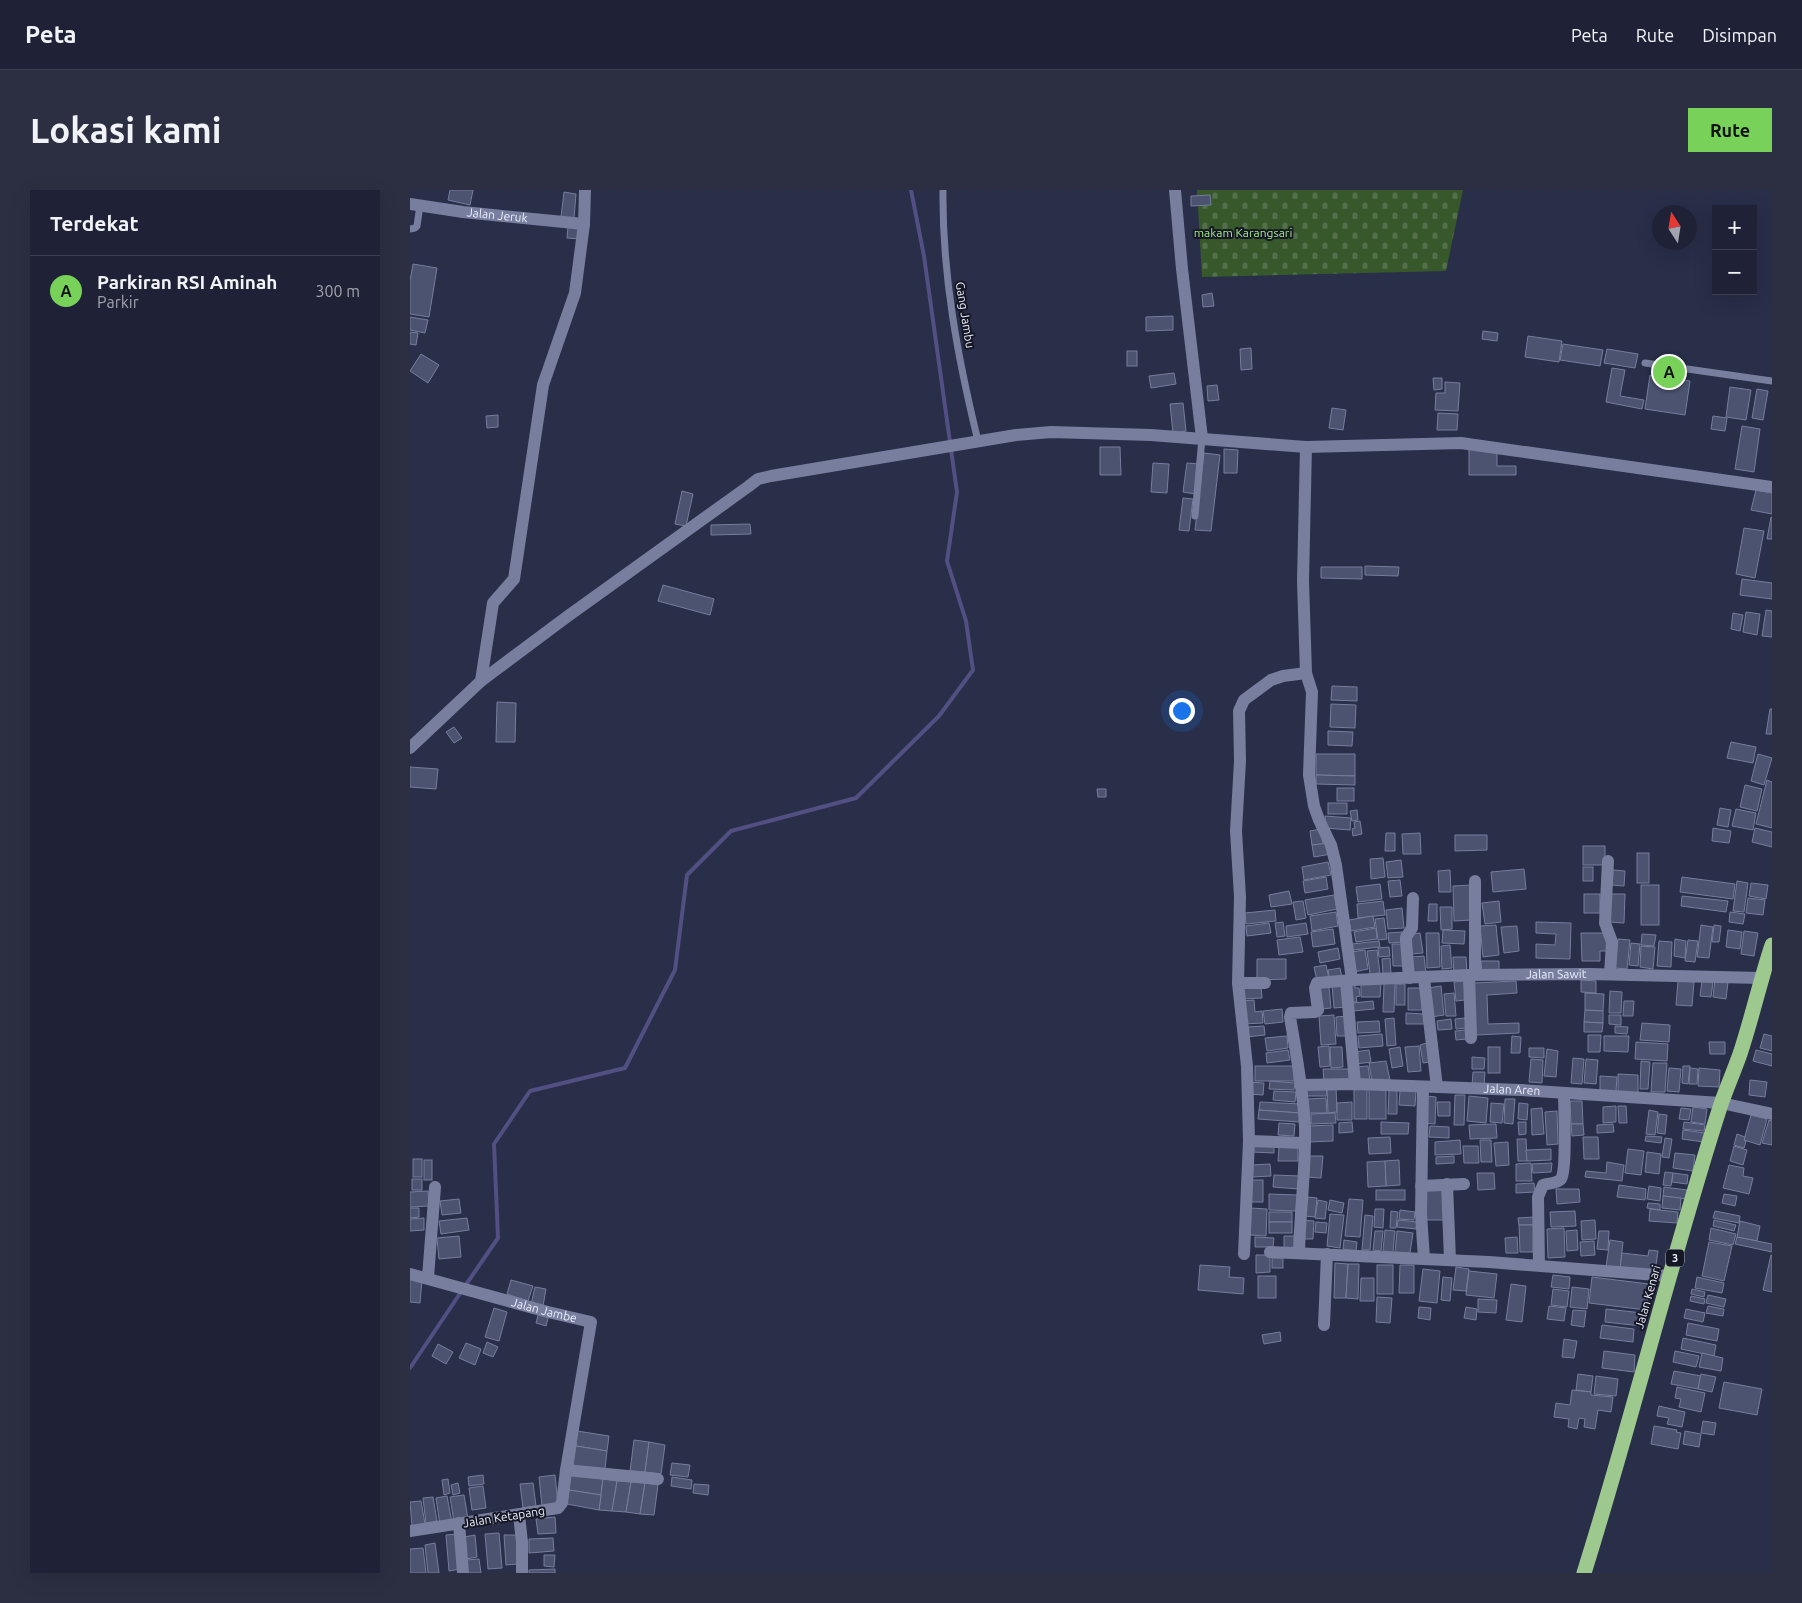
<!DOCTYPE html>
<html lang="id">
<head>
<meta charset="utf-8">
<style>
  :root { --surface:#1f2237; --page:#2c2f42; --text:#f1f3f6; --muted:#a1a4ad; --line:#3c3f52; --accent:#78d158 }
  body { margin:0; font-family:Ubuntu,sans-serif; background:var(--page); color:var(--text) }
  .controls { position:absolute; right:15px; top:15px; display:grid; overflow:hidden; border-radius:0px; box-shadow:0 5px 20px #0002 }
  .controls button { width:45px; height:45px; display:grid; place-items:center; padding:0; border:0; border-bottom:1px solid var(--line); background:var(--surface); color:var(--text); font:25px sans-serif }
  .compass { position:absolute; left:1242px; top:15px; width:45px; height:45px; border-radius:50%; background:var(--surface); box-shadow:0 5px 20px #0002; rotate:348deg }
  .you { position:absolute; left:771px; top:520px; width:18px; height:18px; margin:-12px; border:4px solid #fff; border-radius:50%; background:#1a73e8; box-shadow:0 0 0 8px #1a73e833 }
  .badge { display:grid; place-items:center; width:32px; height:32px; border-radius:50%; background:var(--accent); color:#111; font-size:16px; font-weight:700 }
  .pin { position:absolute; translate:-50% -50%; border:2px solid #fff; box-shadow:0 1px 5px #0006 }
  .list { margin:0; padding:0; list-style:none }
  h2 { display:flex; justify-content:space-between; align-items:center; height:65px; margin:0; padding:0 20px; font-size:21px }
  h2 small { font-size:16px; font-weight:400; color:var(--muted) }
  .list li { display:grid; grid-template-columns:32px 1fr auto; gap:15px; align-items:center; box-sizing:border-box; height:70px; padding:0 20px; border-top:1px solid var(--line) }
  .list b { display:block; font-size:19px; white-space:nowrap }
  .list p { margin:0; font-size:16px; white-space:nowrap; color:var(--muted) }
  .list em { font-size:16px; font-style:normal; color:var(--muted) }
  .map { position:relative; flex:none; width:1362px; height:1383px; overflow:hidden; border-radius:0px }
  header { display:flex; align-items:center; gap:30px; box-sizing:border-box; height:70px; padding:0 25px; background:var(--surface); border-bottom:1px solid var(--line) }
  header strong { font-size:24px }
  nav { display:flex; gap:28px; margin-inline-start:auto; font-size:18px }
  .intro { display:flex; align-items:center; justify-content:space-between; box-sizing:border-box; height:120px; padding:0 30px }
  h1 { margin:0; font-size:35px }
  .button { padding:12px 22px; border-radius:0px; background:var(--accent); color:#111; font-size:18px; font-weight:700 }
  main { display:flex; gap:30px; padding:0 30px }
  aside { flex:1; background:var(--surface); border-radius:0px; box-shadow:0 5px 20px #0002 }
  .map>svg:first-child { display:block }
  .cemetery { fill:url(#cemetery-stones) }
  .lines { fill:none; stroke-linecap:round; stroke-linejoin:round }
  .stream { stroke:#524f82; stroke-width:4 }
  .building { fill:#4c5370; stroke:#767d9d }
  .lane { stroke:#777e9e; stroke-width:7 }
  .street { stroke:#777e9e; stroke-width:12 }
  .highway { stroke:#9dc98f; stroke-width:15 }
  .labels { text-anchor:middle; stroke-width:4; stroke-linejoin:round; paint-order:stroke }
  .shield { fill:#151724; stroke:#abaebc; stroke-width:1 }
  .shield-label { font-size:11px; font-weight:bold; fill:#ebeffd }
  .street-label { font-size:12px; fill:#ebeffd; stroke:#151724 }
  .park-label { font-size:12px; fill:#a1e989; stroke:#151724 }
</style>
</head>
<body>
<header>
<strong>Peta</strong>
<nav><a>Peta</a><a>Rute</a><a>Disimpan</a></nav>
</header>
<div class="intro"><h1>Lokasi kami</h1><a class="button">Rute</a></div>
<main>
<aside>
<h2>Terdekat<small></small></h2>
<ul class="list">
<li><span class="badge">A</span><div><b>Parkiran RSI Aminah</b><p>Parkir</p></div><em>300 m</em></li>
</ul>
</aside>
<div class="map">
<svg width="1362" height="1383" viewBox="0 0 1362 1383">
  <defs>
    <pattern id="cemetery-stones" width="16" height="16" patternUnits="userSpaceOnUse" patternTransform="scale(1.25)"><rect width="16" height="16" fill="#36582b"/><path d="M2 7V4a2 2 0 0 1 4 0v3zM10 15v-3a2 2 0 0 1 4 0v3z" fill="#53704b"/></pattern>
  </defs>
  <rect width="100%" height="100%" fill="#292e49"/>
  <path class="cemetery" d="M787,0H1053L1036,81L792,87Z"/>
  <g class="lines">
    <g class="stream">
      <path d="M55,1096L88,1048L84,954L120,901L215,878L265,780L277,685L321,641L446,608L529,526L563,480L556,431L537,371L547,302L514,66L501,0"/>
      <path d="M0,1178L51,1102"/>
    </g>
  </g>
  <g class="building">
    <path d="M40,0H63L60,15L38,10Z"/>
    <path d="M154,2L166,4L164,28L151,27Z"/>
    <path d="M800,5L801,15L781,16V6Z"/>
    <path d="M158,36L171,38L170,49L157,48Z"/>
    <path d="M3,74L27,78L19,127L0,124V91Z"/>
    <path d="M802,103L804,116L793,117L792,105Z"/>
    <path d="M763,126V140L736,141V127Z"/>
    <path d="M0,127L18,130L15,143L0,140Z"/>
    <path d="M1073,141L1088,143L1087,151L1072,149Z"/>
    <path d="M0,142L8,143L6,155L0,154Z"/>
    <path d="M1118,146L1152,151L1149,172L1115,167Z"/>
    <path d="M1153,154L1193,160L1190,176L1150,170Z"/>
    <path d="M841,158L842,179L831,180L830,159Z"/>
    <path d="M1197,159L1228,164L1225,178L1194,173Z"/>
    <rect x="717" y="161" width="10" height="15"/>
    <path d="M11,164L29,175L18,193L0,181Z"/>
    <path d="M1202,178L1215,180L1210,206L1234,210L1232,219L1196,212Z"/>
    <path d="M764,183L766,194L741,198L739,186Z"/>
    <path d="M1240,185L1280,191L1275,225L1235,219Z"/>
    <path d="M1023,188H1032V199L1024,200Z"/>
    <path d="M1035,192L1050,193L1048,221L1025,220L1026,203H1035Z"/>
    <path d="M807,195L809,210L798,211L797,196Z"/>
    <path d="M1320,197L1341,200L1336,230L1316,227Z"/>
    <path d="M1347,199L1358,201L1353,230L1342,228Z"/>
    <path d="M773,213L776,241L763,243L760,214Z"/>
    <path d="M922,218L936,220L933,240L919,238Z"/>
    <path d="M1028,223L1048,224L1047,240H1027Z"/>
    <path d="M88,225V237L77,238L76,226Z"/>
    <path d="M1303,226L1317,228L1315,241L1301,239Z"/>
    <path d="M1332,236L1350,239L1344,282L1325,279Z"/>
    <path d="M690,257H710L711,285H690Z"/>
    <path d="M814,259L828,260L827,283H814Z"/>
    <path d="M1059,259H1087V276H1106V285H1059Z"/>
    <path d="M794,263L810,265L801,341L785,340Z"/>
    <path d="M743,273L759,274L757,303L741,302Z"/>
    <path d="M777,273L789,274L785,304L773,302Z"/>
    <path d="M1346,300L1362,303V324L1341,320Z"/>
    <path d="M272,301L283,304L276,336L265,334Z"/>
    <path d="M773,308L783,309L779,341L769,340Z"/>
    <path d="M1361,327H1362V349H1357Z"/>
    <path d="M340,334L341,344L301,345V335Z"/>
    <path d="M1334,338L1354,341L1345,388L1326,384Z"/>
    <path d="M955,376L989,377L988,386L955,385Z"/>
    <path d="M911,377H952V389L911,388Z"/>
    <path d="M1332,389L1362,393V409L1330,405Z"/>
    <path d="M253,395L304,409L300,425L248,411Z"/>
    <path d="M1356,420L1362,421V447L1352,446Z"/>
    <path d="M1336,422L1350,424L1347,445L1333,442Z"/>
    <path d="M1323,423L1333,425L1330,441L1321,439Z"/>
    <path d="M922,496L947,497V511L921,510Z"/>
    <path d="M87,512L106,513L105,552H86Z"/>
    <path d="M921,514L946,515L945,538L920,537Z"/>
    <path d="M1360,519H1362V544H1356Z"/>
    <path d="M44,537L52,548L44,553L36,542Z"/>
    <path d="M918,541L943,542L942,556L918,555Z"/>
    <path d="M1321,552L1346,557L1343,573L1317,568Z"/>
    <path d="M906,564H945V586L906,585Z"/>
    <path d="M1348,564L1362,568L1354,595L1341,591Z"/>
    <path d="M0,577L28,579L26,599L0,597Z"/>
    <path d="M906,585L945,586V595L906,594Z"/>
    <path d="M1357,590L1362,592V638L1346,634Z"/>
    <path d="M1335,595L1352,599L1347,621L1330,617Z"/>
    <rect x="927" y="598" width="17" height="13"/>
    <path d="M687,599H696V607H688Z"/>
    <rect x="918" y="613" width="19" height="11"/>
    <path d="M1310,618L1321,620L1318,637L1307,635Z"/>
    <path d="M1326,619L1346,623L1343,640L1322,636Z"/>
    <path d="M947,620L948,630L942,631L940,621Z"/>
    <path d="M915,626L941,628L940,640L915,638Z"/>
    <path d="M950,631L952,644L943,646L942,639L945,638L944,632Z"/>
    <path d="M1303,638L1321,641L1319,653L1302,651Z"/>
    <path d="M1345,638L1362,642V657L1342,652Z"/>
    <path d="M911,639L913,654L902,655L900,641Z"/>
    <path d="M976,643H985V661H975Z"/>
    <path d="M1010,643L1011,664H993L992,644Z"/>
    <path d="M1045,645H1077V660L1045,661Z"/>
    <path d="M919,653L921,664L904,667L902,655Z"/>
    <rect x="1173" y="656" width="22" height="19"/>
    <rect x="1227" y="663" width="12" height="30"/>
    <path d="M973,668L975,687L961,689L960,669Z"/>
    <path d="M991,670L993,687L978,688L976,672Z"/>
    <path d="M918,672L921,685L894,690L892,677Z"/>
    <rect x="1173" y="677" width="10" height="14"/>
    <path d="M1114,679L1116,699L1083,702L1081,682Z"/>
    <path d="M1040,680L1041,702H1029L1028,681Z"/>
    <path d="M1203,680L1215,681L1214,696L1202,695Z"/>
    <path d="M916,687L918,699L895,703L893,691Z"/>
    <path d="M1272,687L1325,694L1323,709L1270,702Z"/>
    <path d="M990,690L992,706L980,707L978,691Z"/>
    <path d="M1327,691L1338,693L1334,722L1323,721Z"/>
    <path d="M1341,693L1358,695L1356,709L1339,706Z"/>
    <path d="M970,694L972,709L948,712L946,697Z"/>
    <path d="M1061,695L1062,730L1044,731L1043,696Z"/>
    <rect x="1231" y="695" width="18" height="40"/>
    <path d="M879,701L882,714L861,717L859,705Z"/>
    <rect x="1174" y="704" width="16" height="19"/>
    <path d="M1200,704H1215L1214,733L1198,732Z"/>
    <path d="M924,705L927,719L898,725L895,710Z"/>
    <path d="M1272,706L1318,711L1316,722L1271,716Z"/>
    <path d="M1338,708L1355,710L1353,725L1336,723Z"/>
    <path d="M893,711L896,728L886,730L883,712Z"/>
    <path d="M973,711L975,725L948,728L947,714Z"/>
    <path d="M1089,711L1091,732L1075,734L1072,713Z"/>
    <path d="M1019,714H1027V731H1018Z"/>
    <path d="M1030,717H1042V739L1031,740Z"/>
    <path d="M992,718L994,738L978,739L976,720Z"/>
    <path d="M865,720L866,731L836,734L835,723Z"/>
    <path d="M926,722L928,736L902,741L900,726Z"/>
    <path d="M1320,722L1335,724L1333,734L1319,732Z"/>
    <path d="M963,726L965,737L941,741L939,730Z"/>
    <path d="M974,728L977,749L968,750L965,729Z"/>
    <path d="M873,732L875,746L867,747L865,733Z"/>
    <path d="M1126,732L1161,733L1160,769L1126,768V754L1145,755L1146,744L1126,743Z"/>
    <path d="M859,733L861,743L837,746L836,736Z"/>
    <path d="M896,733L898,744L877,747L876,736Z"/>
    <path d="M1086,735L1089,765L1073,767L1070,736Z"/>
    <path d="M1291,735L1303,737L1299,768L1287,767Z"/>
    <path d="M1304,735L1311,736L1309,752H1302Z"/>
    <path d="M1107,736L1109,761L1094,763L1091,737Z"/>
    <path d="M966,738L967,749L946,752L944,742Z"/>
    <path d="M923,739L925,754L903,757L901,742Z"/>
    <path d="M1033,740L1055,741L1054,754L1032,753Z"/>
    <path d="M1318,740L1332,742L1330,759L1316,757Z"/>
    <path d="M1334,741L1348,743L1344,766L1331,764Z"/>
    <path d="M992,742L993,752L979,753L978,743Z"/>
    <path d="M1010,743L1013,763L1002,764L1000,744Z"/>
    <path d="M1016,743H1029L1030,777L1017,778Z"/>
    <path d="M1171,743H1197V761H1190V771H1172Z"/>
    <path d="M1232,744L1246,745L1244,756L1231,755Z"/>
    <path d="M890,747L893,762L869,765L867,750Z"/>
    <path d="M1208,749L1220,750L1217,779L1205,778Z"/>
    <path d="M1265,749L1276,751L1275,768L1264,766Z"/>
    <path d="M1278,750L1288,751L1285,772L1275,771Z"/>
    <path d="M969,751L970,757L943,760L942,754Z"/>
    <path d="M1249,751L1262,752L1261,777L1247,776Z"/>
    <path d="M1221,753L1230,754L1228,776L1219,775Z"/>
    <path d="M982,754H992L994,776H983Z"/>
    <path d="M1040,755L1042,778L1032,779L1031,756Z"/>
    <path d="M1231,756L1245,757L1243,779L1230,777Z"/>
    <path d="M979,757L980,766L969,767L968,758Z"/>
    <path d="M928,758L930,769L910,773L908,762Z"/>
    <path d="M955,760L958,779L944,782L941,762Z"/>
    <path d="M967,760L970,783L960,784L957,761Z"/>
    <path d="M1014,766L1016,784L1002,786L1000,767Z"/>
    <path d="M1043,767H1056L1057,783L1044,784Z"/>
    <path d="M980,768L981,784L973,785L972,769Z"/>
    <path d="M847,769H876V789L847,790Z"/>
    <path d="M1071,771H1089V784H1072Z"/>
    <path d="M916,775L919,789L907,791L904,777Z"/>
    <path d="M930,778L932,788L920,791L918,780Z"/>
    <path d="M1171,790L1186,791V803L1171,802Z"/>
    <path d="M1305,790L1318,792L1316,809L1303,807Z"/>
    <path d="M1054,791L1055,810L1046,811L1044,792Z"/>
    <path d="M1106,791L1107,803L1077,805L1078,834L1109,833V843L1066,845L1064,793Z"/>
    <path d="M1268,791L1284,792L1282,816L1266,815Z"/>
    <path d="M1292,791L1303,792L1301,807L1290,806Z"/>
    <path d="M951,793H971L970,807H951Z"/>
    <path d="M974,793H985L984,822H973Z"/>
    <path d="M933,794L936,817L924,818L922,795Z"/>
    <path d="M945,794V798H949L950,806L946,807L947,812H941L939,795Z"/>
    <rect x="986" y="794" width="9" height="21"/>
    <path d="M851,796L852,808L832,809L831,798Z"/>
    <path d="M909,796H919L921,818L911,819Z"/>
    <path d="M1031,796L1034,825L1021,827L1018,798Z"/>
    <path d="M998,798H1013L1012,820H998Z"/>
    <path d="M1200,801L1212,802L1211,823H1199Z"/>
    <path d="M1044,803L1046,826H1036L1034,804Z"/>
    <path d="M1175,803L1194,804L1193,821L1175,820Z"/>
    <path d="M844,810L845,822L852,821L853,833L833,834L831,811Z"/>
    <path d="M963,811L964,819L943,821V813Z"/>
    <path d="M1214,811H1224L1223,826H1213Z"/>
    <path d="M872,819L873,832L855,834L853,821Z"/>
    <path d="M1175,820L1193,821V833L1174,832Z"/>
    <path d="M996,823L1014,824V834H996Z"/>
    <path d="M924,825L926,854L911,855L909,826Z"/>
    <path d="M1199,825H1211V835L1199,834Z"/>
    <path d="M938,826L939,846H927L926,827Z"/>
    <path d="M984,828L986,855L977,856L975,829Z"/>
    <path d="M1055,828L1057,838L1046,839L1045,829Z"/>
    <path d="M1041,829L1042,839L1028,840L1027,831Z"/>
    <path d="M969,831L970,842L948,843L947,832Z"/>
    <path d="M1174,832L1193,833L1192,842H1174Z"/>
    <path d="M1232,833L1260,835L1259,852L1230,850Z"/>
    <path d="M854,836L855,845L836,847V837Z"/>
    <path d="M1205,836L1218,837L1217,844L1205,843Z"/>
    <path d="M1056,840L1057,849L1046,850L1045,841Z"/>
    <path d="M972,844L973,856L949,858L948,846Z"/>
    <path d="M1354,844L1362,846V861L1350,858Z"/>
    <path d="M1178,845H1191L1190,862H1178Z"/>
    <path d="M877,846L878,858L857,861L855,848Z"/>
    <path d="M1102,846L1111,847L1110,863H1101Z"/>
    <path d="M1194,846H1219L1218,862L1194,861Z"/>
    <path d="M1226,852L1258,854L1257,871L1225,869Z"/>
    <path d="M1299,852H1315V864H1300Z"/>
    <path d="M1017,853L1020,872L1013,873L1010,855Z"/>
    <path d="M919,856L920,876L910,877L908,857Z"/>
    <path d="M1009,856L1011,881L998,882L995,857Z"/>
    <path d="M920,857H932L933,877L921,878Z"/>
    <path d="M990,857L993,876L982,878L979,859Z"/>
    <rect x="1078" y="857" width="12" height="26"/>
    <path d="M1119,858H1134V868L1119,867Z"/>
    <path d="M1137,859L1148,861L1146,887L1134,886Z"/>
    <path d="M878,860L880,870L857,873L856,863Z"/>
    <path d="M959,860L961,872L946,874L944,862Z"/>
    <path d="M1346,860L1362,864V876L1343,871Z"/>
    <path d="M1062,867L1075,868L1074,879H1062Z"/>
    <path d="M1163,868L1174,869L1172,894L1161,893Z"/>
    <path d="M1121,869L1133,870L1132,893L1119,892Z"/>
    <path d="M1176,869L1188,870L1186,894L1174,893Z"/>
    <path d="M976,871L980,890L962,892L959,873Z"/>
    <path d="M1231,871L1240,872L1238,899H1230Z"/>
    <path d="M1243,873H1257L1255,902H1241Z"/>
    <rect x="845" y="876" width="39" height="15"/>
    <path d="M958,876L960,891L947,892L945,877Z"/>
    <path d="M1273,876H1280L1278,894L1272,893Z"/>
    <path d="M1259,878L1271,879L1269,902L1257,901Z"/>
    <path d="M1280,878L1288,879L1287,894H1279Z"/>
    <path d="M1289,878L1310,880L1309,897L1288,896Z"/>
    <path d="M913,879H939L940,891L914,892Z"/>
    <path d="M1063,882H1075L1074,896H1062Z"/>
    <path d="M1208,884L1228,885V904L1208,903Z"/>
    <path d="M1190,886L1207,887L1206,902L1190,901Z"/>
    <path d="M1340,890L1357,892L1355,907L1339,905Z"/>
    <path d="M860,891L885,893L884,900L859,899Z"/>
    <path d="M839,892L854,893L853,905L838,904Z"/>
    <path d="M916,896L917,906H895V897Z"/>
    <path d="M926,896L927,922L918,923L917,899Z"/>
    <rect x="959" y="897" width="17" height="32"/>
    <rect x="944" y="898" width="13" height="31"/>
    <path d="M979,900L987,901V924H978Z"/>
    <path d="M990,900L1006,901L1005,916L989,915Z"/>
    <path d="M864,901L886,902L885,912L863,910Z"/>
    <path d="M1045,905H1055L1054,935H1044Z"/>
    <path d="M1016,906L1026,907L1025,934L1015,933Z"/>
    <path d="M1059,906L1078,908L1076,933L1057,931Z"/>
    <path d="M916,908L917,923H898V909Z"/>
    <path d="M1095,909H1105L1103,934L1094,933Z"/>
    <path d="M1160,911H1172L1173,934H1161Z"/>
    <path d="M850,912L891,914L890,923L849,920Z"/>
    <path d="M942,912V930H927V913Z"/>
    <path d="M1027,912H1040V926H1028Z"/>
    <path d="M1081,913L1094,914L1092,933L1080,932Z"/>
    <path d="M1109,913L1118,914L1117,930L1108,929Z"/>
    <path d="M1206,916V932L1193,933V917Z"/>
    <path d="M1208,916H1216L1217,933H1209Z"/>
    <path d="M1283,917L1297,919L1295,934L1281,932Z"/>
    <path d="M1132,918L1134,944L1122,945L1121,919Z"/>
    <path d="M1271,918L1281,919L1279,930L1269,929Z"/>
    <path d="M849,920L890,923L889,932L848,929Z"/>
    <path d="M1239,920L1248,922L1245,945L1236,944Z"/>
    <path d="M1147,921L1148,954L1137,955L1135,922Z"/>
    <path d="M925,923L926,933L901,934V924Z"/>
    <path d="M1249,924L1257,925L1255,944L1247,943Z"/>
    <path d="M1341,925L1357,929L1350,955L1334,950Z"/>
    <path d="M1359,930L1362,931V955L1352,953Z"/>
    <path d="M942,932L943,942L929,943V933Z"/>
    <path d="M971,932L999,933L998,944H971Z"/>
    <path d="M1108,932H1116V944L1109,945Z"/>
    <path d="M1274,932L1295,935L1294,941L1273,939Z"/>
    <path d="M869,933L885,934L884,946L868,945Z"/>
    <path d="M1086,934L1087,948L1060,949L1059,935Z"/>
    <path d="M1161,934H1173L1174,945L1162,946Z"/>
    <path d="M1203,934L1204,942L1187,943V935Z"/>
    <path d="M923,935V951L898,952L897,936Z"/>
    <path d="M1020,936L1039,937V948L1019,947Z"/>
    <path d="M1273,940L1295,943L1294,952L1272,949Z"/>
    <path d="M1327,944L1335,947L1334,950L1336,951L1334,958L1324,955Z"/>
    <path d="M1236,946L1252,947L1251,953L1235,951Z"/>
    <path d="M980,947L981,963L959,964L958,948Z"/>
    <path d="M1173,947H1188L1189,969H1174Z"/>
    <path d="M1255,948L1262,949L1259,968L1252,967Z"/>
    <path d="M1107,949H1116L1117,971H1108Z"/>
    <path d="M1050,950L1051,964L1025,965V952Z"/>
    <path d="M1070,950H1081L1082,972H1071Z"/>
    <path d="M1098,952L1099,975L1086,976L1084,953Z"/>
    <path d="M843,954L864,955V963L842,962Z"/>
    <path d="M1053,956H1068L1069,973H1054Z"/>
    <path d="M1324,956L1337,960L1333,975L1320,971Z"/>
    <path d="M869,957H888V971H868Z"/>
    <path d="M1141,959V970L1117,971L1116,960Z"/>
    <path d="M1218,959L1234,961L1231,985L1215,983Z"/>
    <path d="M1237,962L1251,964L1249,984L1235,982Z"/>
    <path d="M1265,963L1285,965L1283,981L1263,978Z"/>
    <path d="M898,966H913L911,988L897,987Z"/>
    <path d="M1044,966V973L1026,974V967Z"/>
    <rect x="3" y="969" width="9" height="18"/>
    <rect x="14" y="970" width="8" height="20"/>
    <path d="M989,970L990,995L976,996L975,971Z"/>
    <path d="M975,971L976,996L958,997L957,972Z"/>
    <path d="M1197,972L1214,975L1212,991L1175,987L1176,981L1196,983Z"/>
    <path d="M1121,973L1122,991H1106V974Z"/>
    <path d="M1142,973L1141,982L1123,983L1122,974Z"/>
    <path d="M860,974L861,986L842,987V975Z"/>
    <path d="M1319,975L1334,978L1333,986L1343,988L1339,1004L1313,998Z"/>
    <path d="M1255,982L1263,983L1261,996L1253,995Z"/>
    <path d="M1067,983H1084L1085,999L1068,1000Z"/>
    <path d="M1263,983L1278,985L1277,994L1262,992Z"/>
    <path d="M864,985L890,986L889,999L863,997Z"/>
    <rect x="2" y="989" width="10" height="11"/>
    <rect x="841" y="990" width="12" height="22"/>
    <path d="M1124,993L1125,1002L1106,1003V994Z"/>
    <path d="M1209,995L1236,999L1235,1010L1207,1007Z"/>
    <path d="M1239,996L1251,998L1250,1011L1237,1009Z"/>
    <rect x="1013" y="997" width="23" height="33"/>
    <path d="M1254,997L1277,1000L1276,1009L1253,1006Z"/>
    <path d="M1146,999H1169L1170,1012L1147,1014Z"/>
    <rect x="966" y="1000" width="29" height="10"/>
    <path d="M18,1001L19,1016L0,1017V1002Z"/>
    <path d="M859,1004L887,1005L886,1021L859,1020Z"/>
    <path d="M1314,1004L1327,1006L1325,1016L1312,1013Z"/>
    <path d="M1253,1006L1271,1008L1270,1020L1252,1018Z"/>
    <path d="M898,1007L907,1008L905,1027L895,1026Z"/>
    <path d="M49,1009L51,1023L32,1025L30,1011Z"/>
    <path d="M939,1009L953,1010L950,1047L935,1046Z"/>
    <path d="M908,1010L917,1012L915,1029L905,1028Z"/>
    <path d="M920,1010L934,1013L932,1023L918,1020Z"/>
    <path d="M1238,1013L1250,1014V1020L1237,1018Z"/>
    <path d="M0,1018H9V1027L0,1028Z"/>
    <path d="M841,1018L857,1019L856,1046L840,1045Z"/>
    <path d="M965,1019H974L973,1038L964,1037Z"/>
    <path d="M1240,1019L1268,1022L1267,1033L1239,1031Z"/>
    <path d="M990,1020L1005,1022L1004,1030L989,1029Z"/>
    <path d="M981,1021L988,1022L986,1038H980Z"/>
    <path d="M1165,1021L1166,1036L1141,1037L1140,1022Z"/>
    <path d="M1305,1021L1330,1026L1329,1033L1303,1028Z"/>
    <rect x="859" y="1022" width="23" height="10"/>
    <path d="M920,1024L934,1025L930,1058L917,1056Z"/>
    <path d="M955,1025L963,1026L960,1060H952Z"/>
    <path d="M1124,1027L1125,1035H1109L1108,1028Z"/>
    <path d="M14,1028V1040L0,1041V1029Z"/>
    <path d="M57,1028L59,1040L31,1044L29,1031Z"/>
    <path d="M892,1030L904,1031L903,1049H891Z"/>
    <path d="M988,1030L1007,1032L1006,1039L987,1037Z"/>
    <path d="M1185,1030L1186,1049L1172,1050L1171,1031Z"/>
    <path d="M1304,1030L1326,1035L1324,1041L1303,1036Z"/>
    <path d="M1330,1031L1350,1036L1347,1051L1327,1047Z"/>
    <rect x="859" y="1032" width="23" height="11"/>
    <path d="M906,1032L917,1033L916,1043L905,1042Z"/>
    <path d="M1109,1035H1124L1123,1062H1110Z"/>
    <path d="M1154,1038L1155,1067L1138,1068L1137,1039Z"/>
    <path d="M1301,1038L1326,1044L1323,1055L1299,1050Z"/>
    <path d="M975,1040L985,1041L983,1062L973,1061Z"/>
    <path d="M1167,1040L1168,1060L1157,1061L1156,1041Z"/>
    <path d="M965,1041H973L971,1061L963,1060Z"/>
    <path d="M987,1041L1003,1043L1000,1063L985,1062Z"/>
    <path d="M1189,1041H1199L1198,1060L1187,1059Z"/>
    <path d="M49,1046L51,1067L29,1069L27,1048Z"/>
    <path d="M874,1046H885V1057L874,1058Z"/>
    <path d="M845,1047L864,1048L863,1057H845Z"/>
    <path d="M1107,1047L1108,1063H1096L1095,1048Z"/>
    <path d="M1327,1047L1362,1054V1062L1325,1054Z"/>
    <path d="M934,1050L947,1052L946,1061L933,1059Z"/>
    <path d="M1200,1050L1213,1052L1210,1079L1196,1077Z"/>
    <path d="M1184,1051L1185,1065L1171,1066L1170,1052Z"/>
    <path d="M1299,1052L1322,1056L1314,1091L1292,1086Z"/>
    <path d="M1239,1060L1248,1061L1245,1082L1210,1078L1212,1063L1238,1066Z"/>
    <path d="M846,1065H860V1082L846,1083Z"/>
    <path d="M1361,1065H1362V1102L1353,1100Z"/>
    <rect x="862" y="1068" width="11" height="10"/>
    <path d="M925,1073L938,1074L936,1108H924Z"/>
    <path d="M938,1074H949L948,1109L936,1108Z"/>
    <path d="M790,1075L820,1077L819,1087L834,1088L833,1104L788,1100Z"/>
    <rect x="967" y="1075" width="16" height="29"/>
    <path d="M990,1075H1004V1103H989Z"/>
    <path d="M1046,1077L1059,1079L1056,1101L1043,1100Z"/>
    <path d="M1013,1079L1030,1081L1027,1113L1009,1111Z"/>
    <path d="M1059,1081L1087,1084L1084,1108L1056,1105Z"/>
    <path d="M1143,1085L1160,1087L1159,1099L1141,1097Z"/>
    <rect x="848" y="1086" width="18" height="22"/>
    <path d="M1033,1087L1042,1088L1040,1111L1031,1110Z"/>
    <path d="M1182,1087L1239,1094L1236,1120L1179,1113Z"/>
    <path d="M1287,1087L1314,1093L1312,1103L1285,1098Z"/>
    <path d="M951,1088H964V1111H950Z"/>
    <path d="M0,1089L12,1090L10,1113L0,1112Z"/>
    <path d="M101,1090L123,1096L118,1111L97,1104Z"/>
    <path d="M1101,1094L1116,1096L1112,1132L1096,1130Z"/>
    <path d="M125,1097L136,1099L133,1116L121,1114Z"/>
    <path d="M1162,1097L1179,1099L1177,1119L1160,1117Z"/>
    <path d="M1143,1099L1159,1101L1157,1117L1141,1115Z"/>
    <path d="M1282,1099L1295,1102L1294,1107L1281,1104Z"/>
    <path d="M1298,1105L1316,1109L1314,1117L1296,1113Z"/>
    <path d="M1281,1106L1295,1109L1294,1114L1280,1111Z"/>
    <path d="M967,1107L982,1108L980,1133L966,1132Z"/>
    <path d="M1068,1109L1087,1110L1086,1123L1068,1122Z"/>
    <path d="M1139,1116L1156,1118L1154,1131L1137,1129Z"/>
    <path d="M1298,1116L1314,1119L1313,1126L1296,1123Z"/>
    <path d="M1009,1117L1021,1118L1020,1130L1008,1128Z"/>
    <path d="M1056,1117L1067,1119L1066,1130L1054,1128Z"/>
    <path d="M84,1118L97,1122L89,1151L75,1147Z"/>
    <path d="M1196,1119L1233,1123L1232,1136L1195,1132Z"/>
    <path d="M1276,1119L1295,1123L1293,1132L1274,1128Z"/>
    <path d="M1163,1120L1176,1121L1174,1137L1161,1135Z"/>
    <path d="M129,1122L139,1125L136,1136L126,1133Z"/>
    <path d="M1278,1133L1309,1139L1307,1151L1276,1145Z"/>
    <path d="M1192,1135L1224,1139L1223,1152L1190,1148Z"/>
    <path d="M870,1142L871,1151L854,1154L852,1145Z"/>
    <path d="M1273,1148L1306,1155L1304,1166L1271,1159Z"/>
    <path d="M1154,1149L1167,1151L1164,1168L1152,1167Z"/>
    <path d="M77,1152L88,1157L83,1167L73,1163Z"/>
    <path d="M56,1153L71,1159L65,1175L49,1168Z"/>
    <path d="M28,1154L43,1162L36,1174L22,1166Z"/>
    <path d="M1194,1161L1225,1165L1224,1182L1192,1178Z"/>
    <path d="M1265,1161L1289,1166L1286,1177L1263,1172Z"/>
    <path d="M1292,1163L1313,1168L1311,1181L1289,1177Z"/>
    <path d="M1264,1181L1291,1186L1288,1199L1261,1194Z"/>
    <path d="M1168,1184L1183,1186L1181,1202L1166,1200Z"/>
    <path d="M1291,1184L1306,1187L1302,1202L1288,1199Z"/>
    <path d="M1186,1186L1208,1189L1206,1206L1184,1204Z"/>
    <path d="M1314,1192L1352,1199L1347,1225L1309,1218Z"/>
    <path d="M1267,1197L1295,1203L1291,1222L1269,1217L1271,1209L1265,1208Z"/>
    <path d="M1162,1200L1181,1202V1205L1203,1207L1201,1222L1188,1220L1185,1239L1174,1237L1175,1229L1169,1228L1167,1239L1158,1237L1159,1229L1144,1227L1146,1213L1160,1215Z"/>
    <path d="M1249,1216L1275,1222L1272,1237L1257,1234L1259,1228L1247,1226Z"/>
    <path d="M1293,1231L1306,1233L1304,1245L1291,1243Z"/>
    <path d="M1244,1236L1267,1240L1266,1242L1271,1243L1268,1259L1241,1254Z"/>
    <path d="M167,1241L199,1246L197,1261L166,1256Z"/>
    <path d="M1275,1241L1291,1244L1289,1257L1273,1254Z"/>
    <path d="M224,1250L239,1252L235,1282L220,1281Z"/>
    <path d="M239,1252L255,1255L251,1284L235,1282Z"/>
    <path d="M166,1256L197,1261L195,1279L163,1276Z"/>
    <path d="M262,1273L280,1275L278,1287L260,1285Z"/>
    <path d="M73,1285L74,1294L59,1296L58,1287Z"/>
    <path d="M145,1285L148,1314L132,1316L129,1287Z"/>
    <path d="M161,1285L193,1289L191,1305L159,1300Z"/>
    <path d="M262,1287L282,1290L281,1299L261,1296Z"/>
    <path d="M38,1289L40,1303L34,1305L32,1290Z"/>
    <path d="M193,1289L207,1291L202,1321L189,1320Z"/>
    <path d="M207,1291L221,1292L216,1322L202,1321Z"/>
    <path d="M221,1292L235,1293L230,1324L216,1322Z"/>
    <path d="M48,1293L50,1303L43,1305L41,1295Z"/>
    <path d="M123,1293L126,1316L113,1318L110,1294Z"/>
    <path d="M235,1293L248,1295L244,1325L230,1324Z"/>
    <path d="M284,1294L299,1295L298,1305L283,1303Z"/>
    <path d="M73,1296L76,1318L62,1320L59,1298Z"/>
    <path d="M159,1300L191,1305L189,1320L157,1314Z"/>
    <path d="M54,1305L58,1329L44,1332L40,1307Z"/>
    <path d="M37,1306L42,1333L30,1335L26,1308Z"/>
    <path d="M23,1307L27,1331L16,1333L13,1308Z"/>
    <path d="M11,1311L15,1334L2,1336L0,1312Z"/>
    <path d="M145,1327L146,1343L128,1344L126,1329Z"/>
    <path d="M89,1343L92,1378L78,1379L75,1344Z"/>
    <path d="M48,1344L51,1379L39,1381L36,1345Z"/>
    <path d="M65,1345L67,1367L56,1369L54,1347Z"/>
    <path d="M94,1345H107L108,1374L96,1375Z"/>
    <path d="M143,1348L144,1361L119,1363V1349Z"/>
    <path d="M25,1353L29,1383H18L15,1355Z"/>
    <path d="M13,1358L16,1383H0V1359Z"/>
    <path d="M134,1365H145L144,1377L134,1376Z"/>
    <path d="M69,1369L71,1383H58L56,1370Z"/>
    <path d="M145,1379V1383H119V1380Z"/>
  </g>
  <g class="lines">
    <g class="lane">
      <path d="M533,0C532,85 548,169 568,251"/>
      <path d="M0,39L5,38L7,36L10,15"/>
      <path d="M1235,173L1362,191"/>
      <path d="M785,326L792,248"/>
    </g>
    <g class="street">
      <path d="M765,0L772,79L792,248"/>
      <path id="s1" d="M0,14L53,22L174,34"/>
      <path d="M896,257L893,391L896,483L902,502L899,585L904,616L909,630L921,655L926,675L942,790"/>
      <path d="M71,491L83,413L104,389L133,195L165,103L174,34L175,0"/>
      <path d="M0,558L71,491L158,426L339,296L348,289L361,286L606,245L641,242L741,245L896,257L1051,253L1362,297"/>
      <path d="M1198,671L1195,733L1202,752L1200,784"/>
      <path d="M1065,691V785"/>
      <path d="M1059,785L1061,848"/>
      <path d="M999,788L996,751V747L1002,738L1003,708"/>
      <path d="M1014,788L1027,897"/>
      <path d="M936,791L945,894"/>
      <path d="M828,793H855"/>
      <path id="s2" d="M891,895L945,894L1111,900L1311,913L1362,924"/>
      <path d="M1013,897L1011,1024L1014,1069"/>
      <path d="M839,951L894,953"/>
      <path d="M1037,994L1040,1070"/>
      <path d="M1011,996L1054,994"/>
      <path d="M860,1062L1079,1072L1260,1086"/>
      <path id="s3" d="M889,1063C890,1020 896,979 895,937C893,899 886,863 880,827L881,823L905,822L908,820L905,798L907,793L942,790L1059,785L1179,784L1351,788"/>
      <path d="M834,1064L839,951L837,876L828,793L830,707L826,641L830,571L829,521L834,510L861,490L873,486L896,483"/>
      <path d="M1129,1075L1128,1007L1133,995C1138,993 1147,994 1151,989C1157,980 1154,917 1154,903"/>
      <path id="s4" d="M0,1084L138,1122L181,1132L156,1280L152,1313L148,1318L0,1341"/>
      <path d="M18,1087L25,997"/>
      <path d="M914,1135L917,1064"/>
      <path d="M156,1280L248,1289"/>
      <path d="M109,1325L112,1352V1383"/>
      <path d="M49,1333L53,1383"/>
    </g>
    <path class="highway" d="M1174,1383C1223,1227 1261,1069 1311,914C1317,897 1324,881 1330,864C1342,828 1350,791 1362,755"/>
  </g>
  <g class="labels">
    <rect class="shield" x="1256" y="1059.5" width="18" height="17" rx="4"/>
    <g class="shield-label">
      <text x="1265" y="1072">3</text>
    </g>
    <g class="street-label">
      <text dy="4" stroke="none"><textPath href="#s1" startOffset="88">Jalan Jeruk</textPath></text>
      <text transform="translate(555 125) rotate(81)" y="4">Gang Jambu</text>
      <text dy="4" stroke="none"><textPath href="#s3" startOffset="536">Jalan Sawit</textPath></text>
      <text dy="4" stroke="none"><textPath href="#s2" startOffset="211">Jalan Aren</textPath></text>
      <text transform="translate(1238 1107) rotate(-74)" y="4">Jalan Kenari</text>
      <text dy="4" stroke="none"><textPath href="#s4" startOffset="139">Jalan Jambe</textPath></text>
      <text transform="translate(94 1327) rotate(-9)" y="4">Jalan Ketapang</text>
    </g>
    <g class="park-label">
      <text x="833" y="47">makam Karangsari</text>
    </g>
  </g>
</svg>
<div class="controls">
<button>+</button>
<button>−</button>
</div>
<svg class="compass" viewBox="-18 -18 36 36"><path d="M0-13l5 13h-10z" fill="#e53935"/><path d="M0 13l5-13h-10z" fill="#a1a4ad"/></svg>
<div class="you"></div>
<div class="pin badge" style="left:1259px;top:182px">A</div>
</div>
</main>
</body>
</html>
